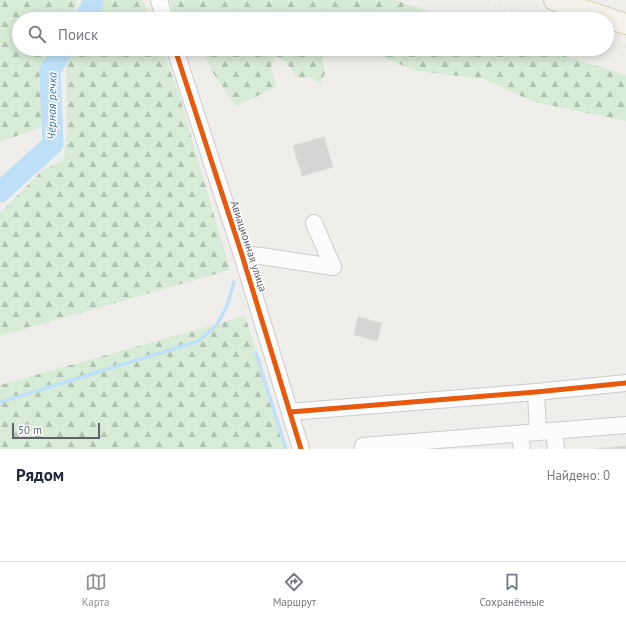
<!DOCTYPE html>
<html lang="ru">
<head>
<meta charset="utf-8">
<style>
  :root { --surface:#fff; --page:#f2f2f3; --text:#1f2937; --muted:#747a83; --line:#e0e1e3; --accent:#919496 }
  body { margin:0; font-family:"PT Sans",sans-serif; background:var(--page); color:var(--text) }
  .scale { position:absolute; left:12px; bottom:10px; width:88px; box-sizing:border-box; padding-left:4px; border:2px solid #5f6368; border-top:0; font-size:11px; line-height:14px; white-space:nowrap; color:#5f6368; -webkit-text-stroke:3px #fff; paint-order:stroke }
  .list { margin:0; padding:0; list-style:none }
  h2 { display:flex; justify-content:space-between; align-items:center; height:52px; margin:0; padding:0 16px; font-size:17px }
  h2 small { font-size:13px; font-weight:400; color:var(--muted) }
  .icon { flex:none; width:22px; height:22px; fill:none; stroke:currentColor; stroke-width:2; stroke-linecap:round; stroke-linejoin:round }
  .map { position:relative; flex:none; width:626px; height:449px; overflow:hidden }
  .search { position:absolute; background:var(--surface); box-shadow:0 2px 10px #0003; left:12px; right:12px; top:12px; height:44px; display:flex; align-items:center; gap:10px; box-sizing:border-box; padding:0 14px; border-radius:22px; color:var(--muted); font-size:15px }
  .sheet { height:112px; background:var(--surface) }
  nav { display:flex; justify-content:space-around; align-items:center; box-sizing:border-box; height:56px; border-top:1px solid var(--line); background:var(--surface); font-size:11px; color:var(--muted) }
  nav a { display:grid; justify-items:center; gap:2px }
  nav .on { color:var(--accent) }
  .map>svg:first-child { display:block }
  .forest { fill:url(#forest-firs) }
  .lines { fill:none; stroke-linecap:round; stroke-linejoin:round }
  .stream { stroke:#bfe0f9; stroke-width:3.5 }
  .river { stroke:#bfe0f9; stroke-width:21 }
  .building { fill:#d6d5d3; stroke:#deddd9 }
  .minor-casing { stroke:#cbcccc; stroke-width:18 }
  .major-casing { stroke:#d7ceb8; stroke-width:22 }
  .minor { stroke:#fdfcfc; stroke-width:16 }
  .major { stroke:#f4f2e9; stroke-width:20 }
  .rail { stroke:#e4e4e4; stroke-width:3; stroke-dasharray:1 5; stroke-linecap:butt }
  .cycleway-casing { stroke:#fff; stroke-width:8 }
  .cycleway { stroke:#e8590c; stroke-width:5 }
  .labels { text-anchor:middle; stroke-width:3; stroke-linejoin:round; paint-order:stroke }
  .street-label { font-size:11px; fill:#5f6368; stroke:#fff }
  .water-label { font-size:12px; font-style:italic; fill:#4174aa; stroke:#fff }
</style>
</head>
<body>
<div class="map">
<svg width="626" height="449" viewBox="0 0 626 449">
  <defs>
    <pattern id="forest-firs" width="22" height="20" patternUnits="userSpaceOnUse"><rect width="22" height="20" fill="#d8ebd6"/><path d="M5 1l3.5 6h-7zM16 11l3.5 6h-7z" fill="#b2c2b1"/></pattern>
  </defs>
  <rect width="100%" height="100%" fill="#efeeea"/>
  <g class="forest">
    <path d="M0,0H78L72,19H19V49H54L41,70V127L0,142Z"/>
    <path d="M101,0H143L150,19H96Z"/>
    <path d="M170,0H395L452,19H175Z"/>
    <path d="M78,49H162L178,91L230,270L0,336V213L42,171L64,159L67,131L66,65Z"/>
    <path d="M203,49H322L321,51L325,73L320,83L309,77L298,78L285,61L275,56L271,66L276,87L236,106L211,70Z"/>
    <path d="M363,49H542L626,75V121L534,102L484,79L416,71Z"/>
    <path d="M245,316L287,449H0V385Z"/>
  </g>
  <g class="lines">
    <g class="stream">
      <path d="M256,353L286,449"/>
      <path d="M0,402L199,341L216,326L227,306L234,282"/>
    </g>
    <g class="river">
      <path d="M84,19L92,6V0"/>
      <path d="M0,192L53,144L50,70L64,49"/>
    </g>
  </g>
  <g class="building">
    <path d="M324,137L333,167L302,176L293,146Z"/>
    <path d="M358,317L382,323L377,341L354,335Z"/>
    <path d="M626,446V449H594Z"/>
  </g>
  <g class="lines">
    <g class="minor-casing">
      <g id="minor">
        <path d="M159,0L165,19"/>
        <path d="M175,49L242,255L301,449"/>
        <path d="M242,255L261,256L333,267L314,223"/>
        <path d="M536,392L538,432"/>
        <path d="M290,412L536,392L626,383"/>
        <path d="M554,431L556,449"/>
        <path d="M520,434L522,449"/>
        <path d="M364,449L363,446L626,425"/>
      </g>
    </g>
    <g class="major-casing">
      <path id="major" d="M554,0L626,24"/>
    </g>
    <use href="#minor" class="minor"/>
    <use href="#major" class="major"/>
    <g class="rail">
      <path d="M483,0L540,19"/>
      <path d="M607,41L626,47"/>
    </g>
    <g class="cycleway-casing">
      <g id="cycleway">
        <path d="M175,49L242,255L301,449"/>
        <path d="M290,412L536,392L626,383"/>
      </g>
    </g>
    <use href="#cycleway" class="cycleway"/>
  </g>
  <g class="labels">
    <g class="street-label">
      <text transform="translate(249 246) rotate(72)" y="4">Авиационная улица</text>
    </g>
    <g class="water-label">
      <text transform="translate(52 106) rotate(-89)" y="4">Чёрная речка</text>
    </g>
  </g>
</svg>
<div class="scale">50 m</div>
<div class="search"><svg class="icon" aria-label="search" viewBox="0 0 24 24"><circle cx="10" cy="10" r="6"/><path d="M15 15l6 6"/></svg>Поиск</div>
</div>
<section class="sheet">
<h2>Рядом<small>Найдено: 0</small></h2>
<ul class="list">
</ul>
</section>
<nav>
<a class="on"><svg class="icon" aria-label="map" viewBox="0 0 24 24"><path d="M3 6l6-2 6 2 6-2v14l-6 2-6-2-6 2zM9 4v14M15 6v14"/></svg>Карта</a>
<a><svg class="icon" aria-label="directions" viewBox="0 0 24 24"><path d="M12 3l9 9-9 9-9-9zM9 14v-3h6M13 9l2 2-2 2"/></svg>Маршрут</a>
<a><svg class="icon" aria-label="saved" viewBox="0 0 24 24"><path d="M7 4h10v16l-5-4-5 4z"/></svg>Сохранённые</a>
</nav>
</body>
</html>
